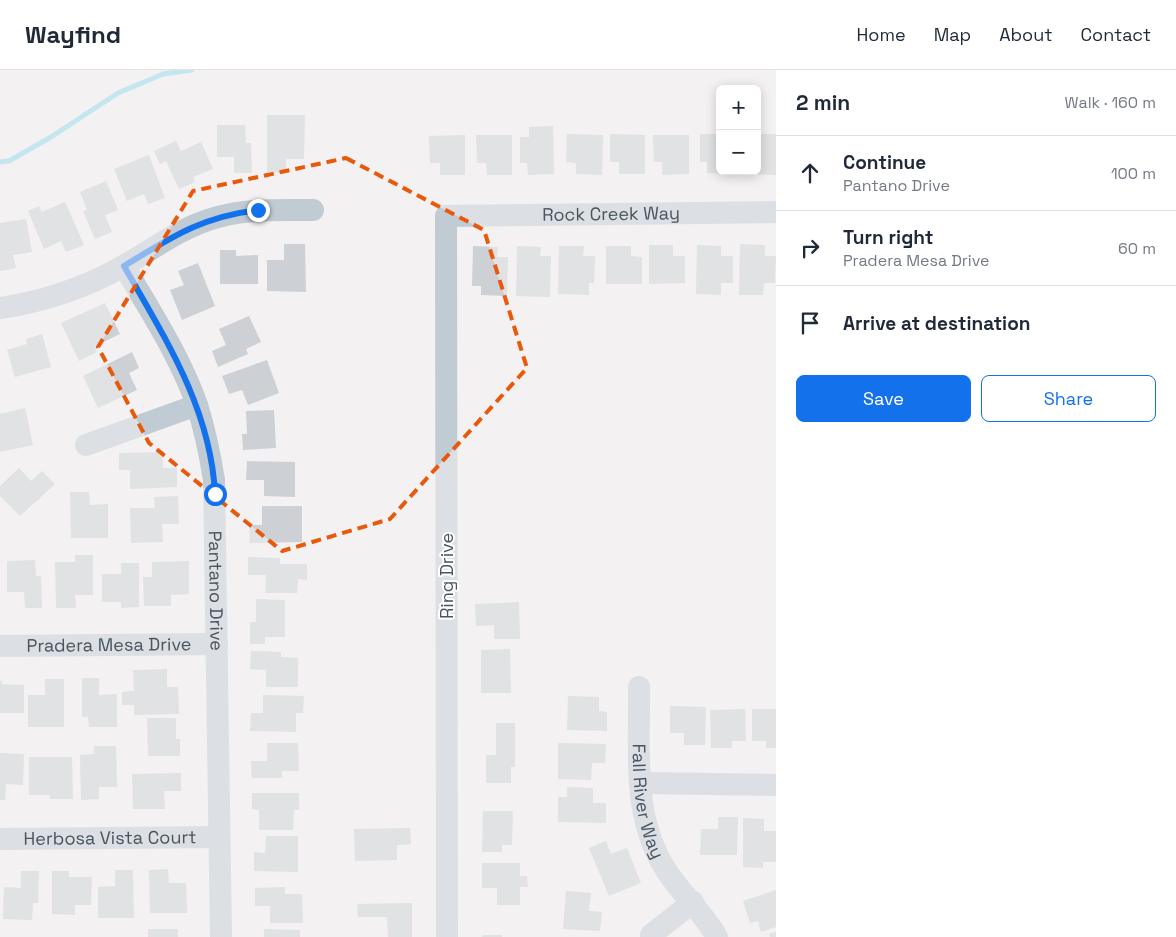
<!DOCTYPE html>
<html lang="en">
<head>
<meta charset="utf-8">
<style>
  :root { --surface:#fff; --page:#f2f2f3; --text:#1f2937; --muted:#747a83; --line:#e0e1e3; --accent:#1371eb }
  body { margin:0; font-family:"Space Grotesk",sans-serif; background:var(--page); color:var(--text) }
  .controls { position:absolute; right:15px; top:15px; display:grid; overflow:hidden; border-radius:8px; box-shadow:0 2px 12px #0003 }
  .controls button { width:45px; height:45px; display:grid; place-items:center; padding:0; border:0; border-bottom:1px solid var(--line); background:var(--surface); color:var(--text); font:25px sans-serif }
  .stop { position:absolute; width:15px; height:15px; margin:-11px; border:4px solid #1371eb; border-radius:50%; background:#fff }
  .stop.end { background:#1371eb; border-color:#fff; box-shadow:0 1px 5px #0008 }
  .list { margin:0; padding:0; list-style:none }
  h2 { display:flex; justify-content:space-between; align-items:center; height:65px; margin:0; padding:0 20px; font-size:21px }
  h2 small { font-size:16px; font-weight:400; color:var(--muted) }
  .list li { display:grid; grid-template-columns:32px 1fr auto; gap:15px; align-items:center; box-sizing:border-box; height:75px; padding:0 20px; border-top:1px solid var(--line) }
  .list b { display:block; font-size:19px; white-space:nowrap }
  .list p { margin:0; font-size:16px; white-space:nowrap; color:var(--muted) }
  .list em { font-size:16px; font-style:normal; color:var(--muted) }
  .actions { display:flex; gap:10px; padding:15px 20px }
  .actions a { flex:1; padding:11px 0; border:1px solid var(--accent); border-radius:8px; text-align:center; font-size:18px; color:var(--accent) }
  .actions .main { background:var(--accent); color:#fff }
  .icon { flex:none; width:28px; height:28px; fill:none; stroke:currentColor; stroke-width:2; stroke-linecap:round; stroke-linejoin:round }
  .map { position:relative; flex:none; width:776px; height:867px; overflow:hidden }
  header { display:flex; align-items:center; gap:30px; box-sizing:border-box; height:70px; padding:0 25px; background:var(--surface); border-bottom:1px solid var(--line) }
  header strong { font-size:24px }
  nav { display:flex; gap:28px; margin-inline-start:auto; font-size:18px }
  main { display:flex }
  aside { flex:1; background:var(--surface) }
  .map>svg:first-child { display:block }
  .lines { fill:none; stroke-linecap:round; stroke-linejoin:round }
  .stream { stroke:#8adaef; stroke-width:5 }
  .building { fill:#cdd0d5 }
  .minor { stroke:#c1cbd3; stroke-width:22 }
  .route { stroke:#1371eb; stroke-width:6 }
  .marked { fill:none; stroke:#e8590c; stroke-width:4; stroke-dasharray:10 6; stroke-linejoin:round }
  .labels { text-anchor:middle; stroke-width:4; stroke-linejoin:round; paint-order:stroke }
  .street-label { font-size:18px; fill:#48545f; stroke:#fff }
</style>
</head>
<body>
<header>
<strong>Wayfind</strong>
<nav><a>Home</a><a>Map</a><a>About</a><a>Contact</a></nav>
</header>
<main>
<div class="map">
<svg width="776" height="867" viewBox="0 0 776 867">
  <rect width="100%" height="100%" fill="#f3f1f1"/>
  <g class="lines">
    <path class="stream" d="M0,92L9,91L51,67L118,23L163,4L192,0"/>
  </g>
  <g class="building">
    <path d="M267,45H305L304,89H286V103L267,102Z"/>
    <path d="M217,55H245L246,73H251L252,103H234V87H217Z"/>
    <path d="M553,56L554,104L528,105L527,93H520V67H529V57Z"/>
    <path d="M567,64L603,65L602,105L576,104V93L566,92Z"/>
    <path d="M610,64L645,65V104H619V92H610Z"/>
    <path d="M700,64H720V101H735V104L707,103V92H700Z"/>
    <path d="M757,64H776V105L753,104V101H757Z"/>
    <path d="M465,65V105H440V93H430L429,66Z"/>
    <path d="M476,65H512V105H487L486,93H477Z"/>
    <path d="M653,65H689V104L662,105V92H654Z"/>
    <path d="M176,71L181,81L201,72L213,99L193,107L195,112L179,119L166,91L160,94L154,81Z"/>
    <path d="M149,85L165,128L148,134L144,124L127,131L114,99Z"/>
    <path d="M106,111L118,140L105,145L112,162L95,169L83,141L87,140L80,122Z"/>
    <path d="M65,132L84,175L66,182L61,171L44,179L28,141L39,136L42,142Z"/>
    <path d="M26,149L32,182L13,185L16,198L0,201V153Z"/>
    <path d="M284,174H305L306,222L267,221V190H284Z"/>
    <path d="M740,174L765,175V186H776L775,213H764L763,225H739Z"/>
    <path d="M649,175H673V186H685V213L649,214Z"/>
    <path d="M697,175L721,176V186H733V213H721V225L696,224Z"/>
    <path d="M473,176L498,177L497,187H508L507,226L481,225V216H472Z"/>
    <path d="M517,176L541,177L540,186H551L550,227L516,226Z"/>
    <path d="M559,176H584L583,186H595L594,213H589V225L558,224Z"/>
    <path d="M606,176H631V186L642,187V214H606Z"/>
    <path d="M220,180H236V186L258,185V214H220Z"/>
    <path d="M198,193L215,236L182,250L170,220L184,215L178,201Z"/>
    <path d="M105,233L120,264L95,276L97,282L79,291L61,253Z"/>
    <path d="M249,246L261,272L246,279L248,284L218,297L212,281L226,275L219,259Z"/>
    <path d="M42,264L51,297L15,307L7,280L27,274L26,269Z"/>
    <path d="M132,282L139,298L129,303L137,320L98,338L83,306Z"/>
    <path d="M267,290L279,323L248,335L242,320L229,324L222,306Z"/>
    <path d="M25,338L33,375L0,382V344Z"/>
    <path d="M274,340L276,378L243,380L242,364H247L246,341Z"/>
    <path d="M162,382L163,398H177V417L130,419V400H119V383Z"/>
    <path d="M247,391L295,392V427L264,426V410H246Z"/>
    <path d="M19,398L31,411L42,401L55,414L20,446L0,426V416Z"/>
    <path d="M70,422H89L90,435L108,434V468H71Z"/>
    <path d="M178,426L179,454H162L163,472L131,473L130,438H155L154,427Z"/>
    <path d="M262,436H302V472L250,473L249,455H262Z"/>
    <path d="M75,485H93V525H75L76,538H56L55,492H75Z"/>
    <path d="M248,487L280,488V494H307V510L298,509L297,523H265L266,505H248Z"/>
    <path d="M35,490L36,506H41L42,538H25L24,522H7V491Z"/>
    <path d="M189,491V524L171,525V536H144L143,507H152V492Z"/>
    <path d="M121,493H139V537L121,538V532H102V504H121Z"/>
    <path d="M256,529L285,530V567H265V574H250V552H256Z"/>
    <path d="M519,532L520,569H494V555L476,556L475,534Z"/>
    <path d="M510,579L511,623H481V580Z"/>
    <path d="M251,581L281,582V587L298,588V617H266V600L250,599Z"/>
    <path d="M167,599V617H178L179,644L134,645V635H122V622L134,621L133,600Z"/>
    <path d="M82,608H99V625L117,624V657H89L88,647H82Z"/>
    <path d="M45,609H64V657H28V625H45Z"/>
    <path d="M0,611H2V614L24,615V643H0Z"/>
    <path d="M263,625L304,626L303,643H296V662L250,661L251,643H263Z"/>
    <path d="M568,626L599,627V641L607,642V661L567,660Z"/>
    <path d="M670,636L706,637L705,675H684V663H670Z"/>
    <path d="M745,639L746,671H732V678H711L710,640Z"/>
    <path d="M752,639H776V678H766V671H752Z"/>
    <path d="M147,648H176V669H180V686H148Z"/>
    <path d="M496,653H515V697H511V713H486V685H496Z"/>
    <path d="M267,673H298L299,701H282V708H252L251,691H267Z"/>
    <path d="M558,673L606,674L605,693H592L591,710L558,709Z"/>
    <path d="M94,676H116L117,717H99V729L81,730L80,685L94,684Z"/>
    <path d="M0,683L24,684L23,715L6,714L5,730H0Z"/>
    <path d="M29,687H72L73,729H50V725H29Z"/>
    <path d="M181,703V721H164L165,739H133L132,704Z"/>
    <path d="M567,717L593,718V733H606V753L558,752V727H567Z"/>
    <path d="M252,723H299V740H294L293,760H259V740L252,739Z"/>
    <path d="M483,741H513L512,775H502V782H482Z"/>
    <path d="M718,747H738L737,785H700L701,759H718Z"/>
    <path d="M743,748L764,749V761H776V792H763V798L743,797Z"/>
    <path d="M410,758L411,774L397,775V790L355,791L354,759Z"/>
    <path d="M266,766H298V802L254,801V782L265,783Z"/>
    <path d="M606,771L611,784L627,778L641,813L609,826L589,778Z"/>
    <path d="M482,793H520V806H527L528,817H520V835H497V818H482Z"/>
    <path d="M168,799L169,813H186L187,843H150L149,800Z"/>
    <path d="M115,800H133L134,848H98V817L115,816Z"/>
    <path d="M21,801H39L38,833H33L32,850L3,849L4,817L21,818Z"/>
    <path d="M52,801H69V807H92L91,835H75V845L52,844Z"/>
    <path d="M285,817V824H302L303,853H270V836H255V818Z"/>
    <path d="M776,820V857L761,862L758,851L750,853L743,831Z"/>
    <path d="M566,821L591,823L589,841L602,842L600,861L563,859Z"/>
    <path d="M412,833V867H388L387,847H358L357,834Z"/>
    <rect x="148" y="859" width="30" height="8"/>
    <path d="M264,859L300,860V867H264Z"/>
    <path d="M776,862V867H770L769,864Z"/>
    <path d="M483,865H502V867H482Z"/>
  </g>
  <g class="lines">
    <g class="minor">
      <path id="s1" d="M124,196C150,241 180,286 197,335C205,360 210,385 214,410L221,867"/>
      <path d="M0,238C42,232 88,217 125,195C153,179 178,160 208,150C242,138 278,140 313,140"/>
      <path d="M86,375L197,335"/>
      <path id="s2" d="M0,576L217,574"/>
      <path id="s3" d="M639,617C640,678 631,746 666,800C681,824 703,842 717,867"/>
      <path d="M640,713L776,715"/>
      <path id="s4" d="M0,769L219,767"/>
      <path d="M651,865L693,832"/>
      <path id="s5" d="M447,867L446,146L776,142"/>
    </g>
  </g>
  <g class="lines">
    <path class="route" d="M215,424C211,339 165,268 124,196C172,167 201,147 258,140"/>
  </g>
  <path d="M0 0H776V867H0ZM346,88L484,160L527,298L390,449L282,481L149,373L98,277L193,121Z" fill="#f3f1f1" fill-opacity=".55" fill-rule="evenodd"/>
  <path class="marked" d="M346,88L484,160L527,298L390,449L282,481L149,373L98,277L193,121Z"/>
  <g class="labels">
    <g class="street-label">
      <text dy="6" stroke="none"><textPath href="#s5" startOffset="886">Rock Creek Way</textPath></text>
      <text transform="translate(447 506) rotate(-90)" y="6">Ring Drive</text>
      <text dy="6" stroke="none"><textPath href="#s1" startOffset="345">Pantano Drive</textPath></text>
      <text dy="6" stroke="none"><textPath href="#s2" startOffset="109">Pradera Mesa Drive</textPath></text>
      <text dy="6" stroke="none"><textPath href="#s3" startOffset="115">Fall River Way</textPath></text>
      <text dy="6" stroke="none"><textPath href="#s4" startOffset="110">Herbosa Vista Court</textPath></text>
    </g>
  </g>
</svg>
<div class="controls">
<button>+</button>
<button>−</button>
</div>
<div class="stop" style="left:215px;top:424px"></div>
<div class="stop end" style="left:258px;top:140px"></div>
</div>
<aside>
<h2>2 min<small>Walk · 160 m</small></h2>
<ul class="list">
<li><svg class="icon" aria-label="ahead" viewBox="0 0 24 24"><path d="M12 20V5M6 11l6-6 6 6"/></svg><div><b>Continue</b><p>Pantano Drive</p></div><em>100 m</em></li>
<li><svg class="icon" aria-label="right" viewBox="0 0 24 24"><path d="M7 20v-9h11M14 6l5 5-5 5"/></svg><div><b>Turn right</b><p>Pradera Mesa Drive</p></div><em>60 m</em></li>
<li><svg class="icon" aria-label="arrive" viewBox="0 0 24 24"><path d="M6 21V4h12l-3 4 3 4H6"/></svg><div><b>Arrive at destination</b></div></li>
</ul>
<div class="actions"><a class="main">Save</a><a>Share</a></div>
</aside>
</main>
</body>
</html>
